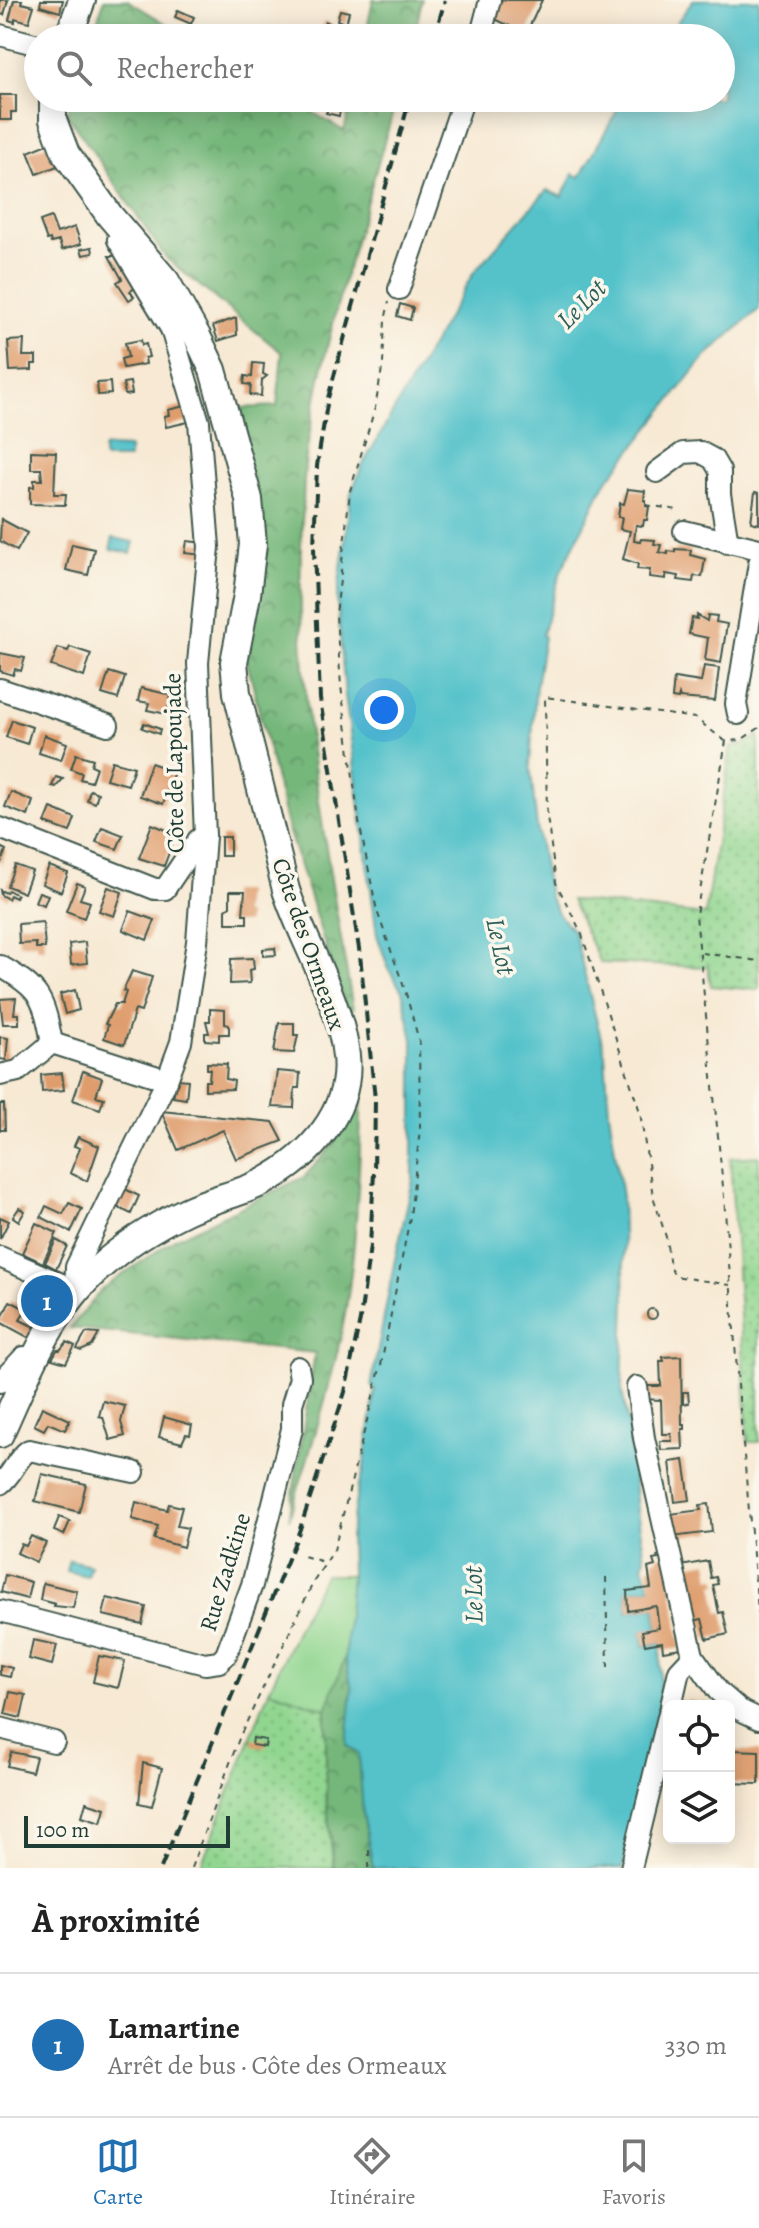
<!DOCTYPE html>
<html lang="fr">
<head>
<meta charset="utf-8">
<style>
  :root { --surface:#fff; --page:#f2f2f2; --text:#222; --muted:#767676; --line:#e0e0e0; --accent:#1f6fb2 }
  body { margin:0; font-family:Alegreya,serif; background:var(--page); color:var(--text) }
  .controls { position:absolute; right:24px; bottom:24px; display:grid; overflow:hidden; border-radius:12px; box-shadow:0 4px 20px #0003 }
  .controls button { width:72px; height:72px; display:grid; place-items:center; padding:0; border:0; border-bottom:2px solid var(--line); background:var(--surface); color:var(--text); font:40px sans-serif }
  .scale { position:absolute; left:24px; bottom:20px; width:206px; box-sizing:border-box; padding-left:8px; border:4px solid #1f3d34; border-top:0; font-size:22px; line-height:28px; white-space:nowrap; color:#1f3d34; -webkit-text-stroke:6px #fbf7ec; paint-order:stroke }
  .you { position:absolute; left:384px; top:710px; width:28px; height:28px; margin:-20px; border:6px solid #fff; border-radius:50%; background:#1a73e8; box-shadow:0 0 0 12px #1a73e833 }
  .badge { display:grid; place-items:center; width:52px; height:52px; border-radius:50%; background:var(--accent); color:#fff; font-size:26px; font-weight:700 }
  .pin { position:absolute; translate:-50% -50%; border:4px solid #fff; box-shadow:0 2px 8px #0006 }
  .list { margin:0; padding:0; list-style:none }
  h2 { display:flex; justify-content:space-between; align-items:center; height:104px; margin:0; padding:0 32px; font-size:34px }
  h2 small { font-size:26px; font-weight:400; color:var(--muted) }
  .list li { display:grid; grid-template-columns:52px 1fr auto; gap:24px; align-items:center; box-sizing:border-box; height:144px; padding:0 32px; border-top:2px solid var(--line) }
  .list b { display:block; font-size:30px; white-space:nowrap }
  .list p { margin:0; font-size:26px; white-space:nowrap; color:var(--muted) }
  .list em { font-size:26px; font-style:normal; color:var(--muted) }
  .icon { flex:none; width:44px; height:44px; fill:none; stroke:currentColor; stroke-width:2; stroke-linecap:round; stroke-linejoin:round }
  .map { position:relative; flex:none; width:759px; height:1868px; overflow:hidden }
  .search { position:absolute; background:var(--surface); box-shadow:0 4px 20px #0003; left:24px; right:24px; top:24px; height:88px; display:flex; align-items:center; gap:20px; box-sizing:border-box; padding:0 28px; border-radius:44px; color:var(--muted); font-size:30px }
  .sheet { height:248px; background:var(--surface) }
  nav { display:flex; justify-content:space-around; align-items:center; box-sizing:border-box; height:112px; border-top:2px solid var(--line); background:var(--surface); font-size:22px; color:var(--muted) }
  nav a { display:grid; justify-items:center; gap:4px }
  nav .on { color:var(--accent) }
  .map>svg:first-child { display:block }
  .grass { fill:url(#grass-dots); stroke:#588a62; stroke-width:2 }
  .forest { fill:url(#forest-crowns); stroke:#4a7a57; stroke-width:2 }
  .garden { fill:#91d690; stroke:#588a62; stroke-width:2 }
  .water { fill:#54c2ca; stroke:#3a807f; stroke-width:2 }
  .building { fill:#df9d6d }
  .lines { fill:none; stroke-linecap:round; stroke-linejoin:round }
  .minor-casing { stroke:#3f574c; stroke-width:24 }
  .major-casing { stroke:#3f574c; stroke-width:30 }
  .path { stroke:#3f574c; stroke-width:2; stroke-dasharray:6 6; stroke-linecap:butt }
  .minor { stroke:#fff; stroke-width:20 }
  .major { stroke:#fff; stroke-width:26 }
  .rail { stroke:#1f3d34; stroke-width:4; stroke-dasharray:12 6; stroke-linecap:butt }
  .labels { text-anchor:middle; stroke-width:7; stroke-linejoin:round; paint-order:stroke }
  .street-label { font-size:24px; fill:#1f3d34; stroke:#fbf7ec }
  .water-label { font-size:26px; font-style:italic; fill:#2c5e5a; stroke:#fbf7ec }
</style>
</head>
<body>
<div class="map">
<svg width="759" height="1868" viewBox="0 0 759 1868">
  <defs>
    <pattern id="grass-dots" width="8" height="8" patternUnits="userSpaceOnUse" patternTransform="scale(2)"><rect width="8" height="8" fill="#91d690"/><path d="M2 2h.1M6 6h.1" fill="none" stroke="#76af76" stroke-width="1.8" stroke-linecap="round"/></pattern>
    <pattern id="forest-crowns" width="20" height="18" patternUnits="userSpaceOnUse" patternTransform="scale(2)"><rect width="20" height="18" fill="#74b77a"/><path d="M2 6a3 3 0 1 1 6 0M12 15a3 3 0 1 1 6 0" fill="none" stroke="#5f9665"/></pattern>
  </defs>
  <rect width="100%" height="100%" fill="#fbf7ec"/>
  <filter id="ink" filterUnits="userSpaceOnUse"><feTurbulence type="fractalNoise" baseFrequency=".0125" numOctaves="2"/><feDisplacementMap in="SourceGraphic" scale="16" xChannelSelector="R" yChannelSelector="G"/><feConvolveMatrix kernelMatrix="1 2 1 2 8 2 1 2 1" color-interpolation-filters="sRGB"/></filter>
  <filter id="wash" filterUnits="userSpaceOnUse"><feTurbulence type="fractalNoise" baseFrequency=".006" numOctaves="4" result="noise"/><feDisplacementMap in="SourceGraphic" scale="32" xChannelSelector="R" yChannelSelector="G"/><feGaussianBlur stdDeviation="1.8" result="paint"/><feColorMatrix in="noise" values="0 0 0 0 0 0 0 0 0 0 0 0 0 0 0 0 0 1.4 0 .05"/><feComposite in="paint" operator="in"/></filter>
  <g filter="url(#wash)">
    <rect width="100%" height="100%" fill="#f7e9d3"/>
    <g class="grass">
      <path d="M759,735V990L711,986L708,967L600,963L571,900L705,915L731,747L745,744Z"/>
      <path d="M759,1156V1442H748L730,1158Z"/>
      <path d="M269,1690L326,1709V1796L334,1868H200Z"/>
    </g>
    <g class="forest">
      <path d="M104,0H127L190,38H92Z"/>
      <path d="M373,0H422L414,38H365Z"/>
      <path d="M72,98H289L344,131L352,98H397C364,214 325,330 307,450C303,473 304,498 302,522C293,687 326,847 353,1009L347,1013L287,826L247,661L248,454L240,408L277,406L282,353L166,258L67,114Z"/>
      <path d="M362,1084C360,1154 358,1225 348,1296C337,1372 311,1446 289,1519L315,1353L70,1328L102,1289L174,1239L304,1177L333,1145Z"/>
      <path d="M345,1657L352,1689L347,1745L359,1754L363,1813L373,1868H334L326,1796V1709Z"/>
    </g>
    <path class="garden" d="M325,1575H351L345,1657L326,1709L269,1690L302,1618Z"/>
    <g class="water">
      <path d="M693,0H759V309L705,357L604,485L561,571L542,635L544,637L536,686L530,763L537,827L549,896L559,915L574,932L605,1054L609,1112L622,1197L625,1302L622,1389L630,1433L637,1511L645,1557L643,1565L650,1587L627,1591V1612L655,1607L658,1628L642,1631L644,1646L661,1643L659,1715L637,1795L623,1868H373L363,1813L359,1754L347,1745L352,1689L345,1657L351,1575L350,1536L358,1487L363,1473L375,1390L371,1386L394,1264L413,1180V1039L402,991L389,970L377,935L345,695L337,599L351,493L362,466L474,272L547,190L562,197L573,174L580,177L624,98H721V38H666Z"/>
      <path d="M106,447L129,448V459H105L103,457V449Z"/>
      <path d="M113,538L134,542L131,553L110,549Z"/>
      <path d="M69,1560L90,1565L87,1576L66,1571Z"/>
    </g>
    <g id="blocks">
      <g class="building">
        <path d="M0,0H8L4,15L0,14Z"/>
        <path d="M14,0H22L21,3L34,6L29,22L15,18V22L9,20Z"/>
        <path d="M41,0H63L60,12L40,6Z"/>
        <path d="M501,0H542L526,34L493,18Z"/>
        <path d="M178,10L194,17L191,24L175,17Z"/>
        <path d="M340,10L349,12L346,24L337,20Z"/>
        <path d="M325,21L333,25L329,33L321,29Z"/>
        <path d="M337,27L345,29L343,36L335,34Z"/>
        <path d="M0,95H16V112H11V120H0Z"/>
        <path d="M332,99L342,102L339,116L326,113Z"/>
        <path d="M50,143L60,165L37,174L28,152Z"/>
        <path d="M51,217L57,233L75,227L81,244L62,250L59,241L51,243L50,239L47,240L40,221Z"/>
        <path d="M92,247L93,253L83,255L81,249Z"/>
        <path d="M109,256H123L141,285L130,291L134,297L129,300L117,282L122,279Z"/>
        <path d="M400,304L413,308L410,320L397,316Z"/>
        <path d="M236,318L237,335L218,341L213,326Z"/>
        <path d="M24,340L23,356H36V364H32V370L10,371L8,341Z"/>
        <path d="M141,340L142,345L146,344L148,353L149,357L145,358L146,364L123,368L121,359L128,357L125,343Z"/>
        <path d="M253,363L264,364L263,374L267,376L262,380L261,396L250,395L251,385L244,384L245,376L252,377Z"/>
        <path d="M110,382L111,394L98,395L97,383Z"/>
        <path d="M130,382L132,394L125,395L123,383Z"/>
        <path d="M189,405L193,421L166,427L164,416L169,415L168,410Z"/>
        <path d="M31,451L56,452L54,494H66L65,505L30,504V487H34V480H42L41,469H31Z"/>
        <path d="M628,489L645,491L644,500H646V506L649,507L647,520H644L643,526L636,525L634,541L640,542L641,539L655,540L654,544L661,545L659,552L668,554V551L675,552V549L691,550L690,555L705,559L702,577L694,576L693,582L678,580L679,576L666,574V579L649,577L650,570L637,569L638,564L623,559L630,531L620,529L622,517H618L620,503L624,504Z"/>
        <path d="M755,492L759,493V524L751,522Z"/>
        <path d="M1,519L27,533L17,551L0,541Z"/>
        <path d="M187,541L204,543L203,555L185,553Z"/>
        <path d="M72,544L94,549L88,575L66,570Z"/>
        <path d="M697,615L707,621L708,615L717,616L716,622L727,624L721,663L705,660L708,638L689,634L692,618L697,619Z"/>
        <path d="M70,647L91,654L84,677L51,666L58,648L68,651Z"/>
        <path d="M0,653L25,658L21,671L15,669L13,675L0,671Z"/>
        <path d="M704,666L719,668L715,701L680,698L679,695L678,699L672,698L674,678L701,682Z"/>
        <path d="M109,672L125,677L118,699L102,694Z"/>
        <path d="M141,688L171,695L167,714L147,710L149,703L138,701Z"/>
        <path d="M12,720L32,727L27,744L6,737Z"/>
        <path d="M144,723L160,729L159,734L142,728Z"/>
        <path d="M44,735L67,743L61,760L39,753Z"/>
        <path d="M76,754L93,759L91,765L96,767L91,782L80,779L82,773L71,769Z"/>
        <path d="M112,761L134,767L128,785L106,779Z"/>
        <path d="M151,763L174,771L163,804L140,796Z"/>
        <path d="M56,777L63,779L56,787L52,786Z"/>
        <path d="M90,790L98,793L95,803L87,800Z"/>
        <path d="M11,792L33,801L28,816L5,807Z"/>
        <path d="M51,808L75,818L70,832L45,823Z"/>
        <path d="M152,824L176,834L164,866L139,858Z"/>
        <path d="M102,827L123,835L117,849L96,842Z"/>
        <rect x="221" y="837" width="9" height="19"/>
        <path d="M0,847L6,850L0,866Z"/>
        <path d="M15,865L32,871L24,893L7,886Z"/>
        <path d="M49,866L68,873L61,892L42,884Z"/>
        <path d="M77,883L85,886L80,899L90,902L84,918L66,911Z"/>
        <path d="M108,887L122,892L114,916L99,911Z"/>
        <path d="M0,890L6,893L8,890L17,895L16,898L10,895L8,899L1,895Z"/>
        <path d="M230,891H245L243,914H247V923H226V909L230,906Z"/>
        <path d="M39,892L48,895L44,905L35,902Z"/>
        <path d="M130,911L155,920L147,940L123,930Z"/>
        <path d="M43,922L45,948H36V943L19,944L18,924Z"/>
        <path d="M85,942L87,963L71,965L69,944Z"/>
        <path d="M275,948L276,955L263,956V949Z"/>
        <path d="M253,958L254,969L249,970L250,983L230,984L231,959Z"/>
        <path d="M132,971L152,977L141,1012L135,1010L124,1045L104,1038L108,1025L105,1024L115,1004H122L126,992L123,991Z"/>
        <path d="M75,990L79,1010L65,1014L60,994Z"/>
        <path d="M16,998L14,1014H19V1024H3L0,999Z"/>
        <path d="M210,1009L225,1010V1024L229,1025V1034H219V1041L205,1040V1033H209L206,1021H210Z"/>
        <path d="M279,1023H294V1035H298L294,1053L274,1052Z"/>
        <path d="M0,1037L8,1038L6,1060L0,1059Z"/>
        <path d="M207,1063L227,1064L226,1079L234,1081L233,1089L205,1090V1081H209L210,1069H207Z"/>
        <path d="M83,1071L102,1078L96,1096L104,1098L100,1109L73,1100Z"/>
        <path d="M277,1071L300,1073L299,1088H295L294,1108L272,1107Z"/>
        <path d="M62,1073L64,1090L42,1092L41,1075Z"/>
        <path d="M177,1079L188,1080L186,1099L173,1097Z"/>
        <path d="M0,1104H4L5,1130H0Z"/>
        <path d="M161,1111L273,1122L283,1141L236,1159L223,1130L178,1150Z"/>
        <path d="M78,1137L99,1146L87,1181L70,1173L80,1148L74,1146Z"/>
        <path d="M123,1188L139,1196L131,1214L113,1205Z"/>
        <path d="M69,1203L82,1209L71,1232L41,1217L46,1206L63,1214Z"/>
        <path d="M19,1208L25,1211L19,1221L13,1217Z"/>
        <path d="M0,1217L9,1221L0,1239Z"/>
        <path d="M36,1223L57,1233L43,1263L22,1253Z"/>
        <path d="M56,1240L67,1246L56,1269L45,1263Z"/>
        <path d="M10,1301L26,1309L20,1320L39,1329L33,1340L0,1322Z"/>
        <circle cx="652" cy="1314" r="5"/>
        <path d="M86,1333L99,1334L92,1346L81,1351L77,1349Z"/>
        <path d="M67,1342L75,1346L66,1363L52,1359L57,1350H60Z"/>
        <path d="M681,1356L682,1425H685V1429H682L683,1449L661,1450L660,1441H672L671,1434H662L661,1400L643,1399V1386H661L660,1361H664L663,1357Z"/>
        <path d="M683,1392H688L689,1403L683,1404Z"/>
        <path d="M103,1401L125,1406L121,1422L125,1436L110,1440L103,1417L99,1416Z"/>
        <path d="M42,1407L70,1420L65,1430L48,1423L44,1430L34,1425Z"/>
        <path d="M164,1417L192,1425L190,1435L186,1434L182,1443L159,1437Z"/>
        <path d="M684,1460L690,1500L675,1502L670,1462Z"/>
        <path d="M42,1474L86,1484L79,1512L35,1501Z"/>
        <path d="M136,1502L167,1510L169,1504L182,1507L177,1526L188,1528L183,1547L154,1539L158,1526L132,1519Z"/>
        <path d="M709,1504L712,1532L672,1537L670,1514L701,1510L700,1505Z"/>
        <path d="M59,1517L70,1521L64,1535L54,1531Z"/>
        <path d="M31,1536L46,1543L36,1562L17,1553L21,1544L26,1546Z"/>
        <path d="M667,1554L681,1648L663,1651L662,1642L645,1645L642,1631L659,1628L656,1606L628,1611L627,1591L651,1588L648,1568L655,1566L653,1560L658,1559L657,1556Z"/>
        <path d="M708,1561L711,1578L716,1577L718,1584L713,1585L719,1613L723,1612L728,1634L707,1639L702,1619L692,1621L681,1566Z"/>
        <path d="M5,1575L31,1582L27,1599L1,1592Z"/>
        <path d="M43,1583L77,1591L73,1608L54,1606L55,1604L40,1600Z"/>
        <path d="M107,1598L146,1607L142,1624L103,1615Z"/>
        <path d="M33,1640L57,1645L52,1665L29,1659Z"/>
        <path d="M99,1656L125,1661L118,1688L93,1682Z"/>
        <path d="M0,1665L12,1668L10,1677L0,1675Z"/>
        <path d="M10,1692L26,1695L21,1718L5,1714Z"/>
        <path d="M677,1700L707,1703V1706H676Z"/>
        <path d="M253,1738L266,1740L265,1747L252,1745Z"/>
        <path d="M731,1750L759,1751V1784L729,1783Z"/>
        <path d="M11,1752L36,1757L32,1772L7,1766Z"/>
        <path d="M143,1763L162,1768L152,1806L139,1803Z"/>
        <path d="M86,1802L105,1808L101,1822L82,1816Z"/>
      </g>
    </g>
  </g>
  <g filter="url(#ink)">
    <use href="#blocks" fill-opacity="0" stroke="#3f574c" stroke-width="2"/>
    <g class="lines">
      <g class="minor-casing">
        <g id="minor">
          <path d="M0,35L38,45"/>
          <path d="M480,38L490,0"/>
          <path d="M399,289L464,98"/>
          <path d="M657,472L683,453L700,452L713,459L720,471V494L728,543"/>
          <path d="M684,531L759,549"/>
          <path d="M0,689L108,725"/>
          <path d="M738,714L736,704L759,563"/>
          <path d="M0,828L155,889H165L198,840L205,836"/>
          <path d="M0,966C41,989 44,999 52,1043"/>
          <path d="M0,1075L18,1071L52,1043L167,1080"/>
          <path d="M0,1257L75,1290L76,1267L167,1080L181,1042L197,942L205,836L198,663L209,547L199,422L171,329L118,240L122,235"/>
          <path d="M0,1382L24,1357L35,1359"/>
          <path d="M637,1387L644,1438L693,1656L718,1691L740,1710L759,1719"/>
          <path d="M0,1484C13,1475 16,1458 29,1450L134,1472"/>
          <path d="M0,1611L205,1664L219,1662L226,1655L252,1585L292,1429V1404L300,1378L298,1367"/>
          <path d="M671,1706L679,1671L693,1656"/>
          <path d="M0,1728L54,1742"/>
          <path d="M631,1868L669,1713"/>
        </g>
      </g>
      <g class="major-casing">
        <g id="major">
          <path d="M68,38L82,0"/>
          <path d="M0,1434C27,1375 50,1311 99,1268C124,1245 155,1226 186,1211C211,1199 240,1194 265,1181C310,1157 352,1111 346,1056C341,1002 303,942 286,890L237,693L234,662L247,595L253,544L249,499L213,370L197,336L166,281L110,216L66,154L53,120V98"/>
        </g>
      </g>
      <g class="path">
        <path d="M646,505L678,510L679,513"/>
        <path d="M759,728L741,740L726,741L696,915L724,1197L740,1411L759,1621"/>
        <path d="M725,741L695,718L545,697L547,816L556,883L581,932L640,1112L653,1196L666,1237L670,1267L675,1276L730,1285"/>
        <path d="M702,953L759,961"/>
        <path d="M304,1556L324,1562"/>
        <path d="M606,1577L608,1667"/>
        <path d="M191,1868L240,1736L314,1581L334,1550L381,1365L410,1217L420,1129L419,1041L405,990L377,911L359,822L341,686L336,615L350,491L375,408L383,363L385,321L389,302"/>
        <path d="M369,1868V1844"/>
      </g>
      <use href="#minor" class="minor"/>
      <use href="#major" class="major"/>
      <g class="rail">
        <path d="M434,38L445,0"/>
        <path d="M161,1868L299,1532L345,1392L360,1320L370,1246L374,1173L375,1099L360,955L320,699L314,548L317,466L328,398L410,98"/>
      </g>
    </g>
  </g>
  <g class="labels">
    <g class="street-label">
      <text transform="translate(174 763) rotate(-91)" y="8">Côte de Lapoujade</text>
      <text transform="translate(309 944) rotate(71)" y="8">Côte des Ormeaux</text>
      <text transform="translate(225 1572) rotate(-73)" y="8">Rue Zadkine</text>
    </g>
    <g class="water-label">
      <text transform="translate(581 304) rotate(-45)" y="9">Le Lot</text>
      <text transform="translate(501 946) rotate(78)" y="9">Le Lot</text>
      <text transform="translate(473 1595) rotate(-91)" y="9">Le Lot</text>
    </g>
  </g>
</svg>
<div class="controls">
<button><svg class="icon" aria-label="locate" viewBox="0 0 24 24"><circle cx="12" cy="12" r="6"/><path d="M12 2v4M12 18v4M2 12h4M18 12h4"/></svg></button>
<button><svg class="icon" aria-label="layers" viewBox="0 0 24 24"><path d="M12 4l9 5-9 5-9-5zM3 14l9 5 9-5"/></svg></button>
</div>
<div class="scale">100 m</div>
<div class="you"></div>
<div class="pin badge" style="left:47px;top:1301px">1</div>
<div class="search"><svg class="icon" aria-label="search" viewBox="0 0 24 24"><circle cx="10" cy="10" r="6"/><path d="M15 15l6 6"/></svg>Rechercher</div>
</div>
<section class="sheet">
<h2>À proximité<small></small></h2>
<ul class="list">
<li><span class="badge">1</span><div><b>Lamartine</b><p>Arrêt de bus · Côte des Ormeaux</p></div><em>330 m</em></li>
</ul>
</section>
<nav>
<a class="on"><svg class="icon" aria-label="map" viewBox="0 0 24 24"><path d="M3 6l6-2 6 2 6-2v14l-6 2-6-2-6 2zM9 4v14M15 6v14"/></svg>Carte</a>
<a><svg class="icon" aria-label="directions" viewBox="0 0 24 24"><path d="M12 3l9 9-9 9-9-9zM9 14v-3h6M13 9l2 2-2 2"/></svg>Itinéraire</a>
<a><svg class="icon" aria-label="saved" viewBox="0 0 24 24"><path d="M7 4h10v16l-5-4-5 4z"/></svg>Favoris</a>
</nav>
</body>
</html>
